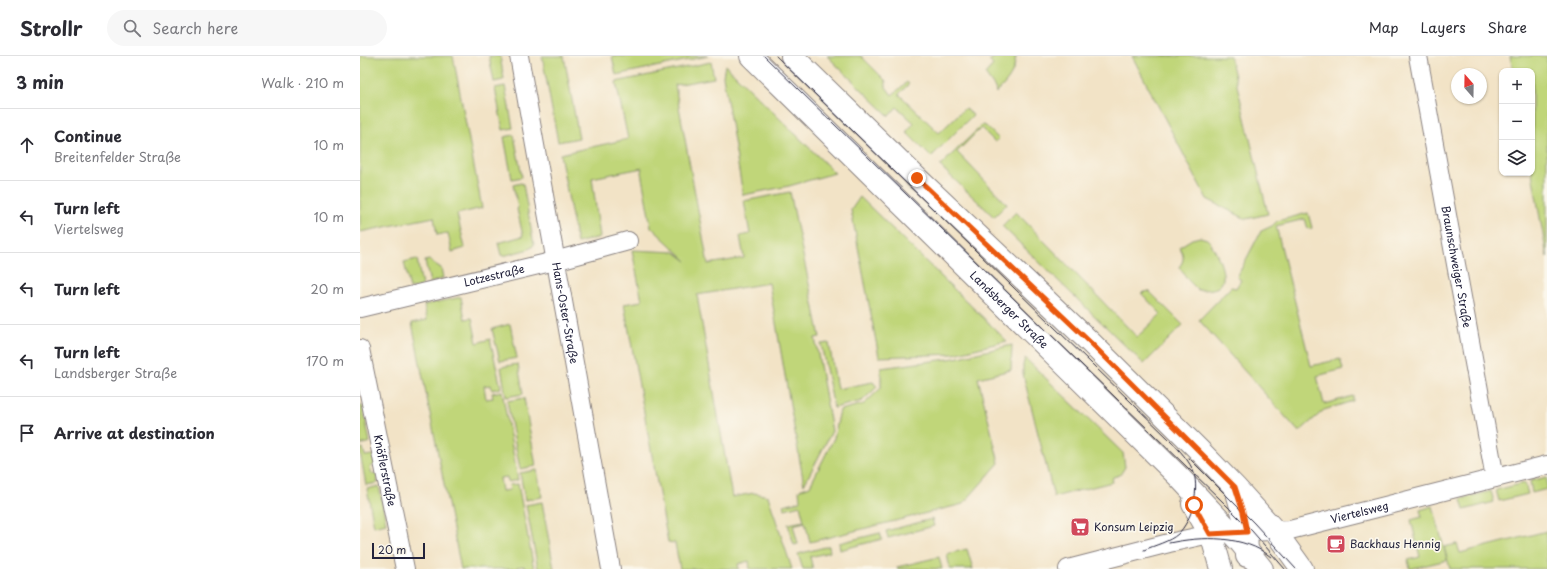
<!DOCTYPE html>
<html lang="en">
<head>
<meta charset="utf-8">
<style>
  :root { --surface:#fff; --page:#f7f7f7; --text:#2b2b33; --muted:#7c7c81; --line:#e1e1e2 }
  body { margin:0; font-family:"Playpen Sans",sans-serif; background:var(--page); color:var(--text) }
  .controls { position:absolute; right:12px; top:12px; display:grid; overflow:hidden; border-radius:8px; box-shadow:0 1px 3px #0004 }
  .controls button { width:36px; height:36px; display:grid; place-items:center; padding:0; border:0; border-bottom:1px solid var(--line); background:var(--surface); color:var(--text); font:20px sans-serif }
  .compass { position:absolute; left:1091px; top:12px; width:36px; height:36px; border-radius:50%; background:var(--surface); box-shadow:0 1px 3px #0004; rotate:340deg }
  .scale { position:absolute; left:12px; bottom:10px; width:53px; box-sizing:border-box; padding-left:4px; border:2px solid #22223b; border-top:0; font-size:11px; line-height:14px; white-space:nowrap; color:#22223b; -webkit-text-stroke:3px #fbf7ec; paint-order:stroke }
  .stop { position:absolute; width:12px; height:12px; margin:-9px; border:3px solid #ea580c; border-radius:50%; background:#fff }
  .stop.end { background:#ea580c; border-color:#fff; box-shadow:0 1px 4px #0008 }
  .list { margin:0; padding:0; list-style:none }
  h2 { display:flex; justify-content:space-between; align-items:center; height:52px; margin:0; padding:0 16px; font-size:17px }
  h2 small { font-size:13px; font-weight:400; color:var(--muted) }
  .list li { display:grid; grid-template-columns:26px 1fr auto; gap:12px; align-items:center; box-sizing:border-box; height:72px; padding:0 16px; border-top:1px solid var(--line) }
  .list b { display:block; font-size:15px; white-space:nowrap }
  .list p { margin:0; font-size:13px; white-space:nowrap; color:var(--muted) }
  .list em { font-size:13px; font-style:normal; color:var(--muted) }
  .icon { flex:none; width:22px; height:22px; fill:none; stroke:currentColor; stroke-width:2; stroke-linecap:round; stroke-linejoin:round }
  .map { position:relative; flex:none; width:1187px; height:513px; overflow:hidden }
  header { display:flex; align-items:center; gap:24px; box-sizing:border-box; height:56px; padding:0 20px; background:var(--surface); border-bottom:1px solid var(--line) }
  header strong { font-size:19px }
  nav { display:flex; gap:22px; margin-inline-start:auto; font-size:14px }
  .search { width:280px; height:36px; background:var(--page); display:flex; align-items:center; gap:10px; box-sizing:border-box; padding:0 14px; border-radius:22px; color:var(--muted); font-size:15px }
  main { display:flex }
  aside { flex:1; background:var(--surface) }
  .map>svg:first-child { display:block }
  .green { fill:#c0d679; stroke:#717c5a }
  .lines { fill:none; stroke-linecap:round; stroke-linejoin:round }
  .street-casing { stroke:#8a8280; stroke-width:20 }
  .secondary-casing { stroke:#8a8280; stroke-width:24 }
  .street { stroke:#fff; stroke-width:18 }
  .secondary { stroke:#fff; stroke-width:22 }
  .tram { stroke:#22223b; stroke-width:1 }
  .route { stroke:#ea580c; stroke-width:5 }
  .labels { text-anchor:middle; stroke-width:3.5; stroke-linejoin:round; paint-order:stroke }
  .street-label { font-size:11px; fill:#22223b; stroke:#fbf7ec }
  .poi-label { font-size:11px; fill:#22223b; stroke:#fbf7ec; text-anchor:start }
</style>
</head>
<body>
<header>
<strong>Strollr</strong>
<div class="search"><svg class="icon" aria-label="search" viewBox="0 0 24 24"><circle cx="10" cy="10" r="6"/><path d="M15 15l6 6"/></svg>Search here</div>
<nav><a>Map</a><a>Layers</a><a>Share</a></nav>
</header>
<main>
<aside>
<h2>3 min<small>Walk · 210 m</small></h2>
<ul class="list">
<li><svg class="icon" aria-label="ahead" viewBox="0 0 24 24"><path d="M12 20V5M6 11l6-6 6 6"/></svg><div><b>Continue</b><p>Breitenfelder Straße</p></div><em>10 m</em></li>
<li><svg class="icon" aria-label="left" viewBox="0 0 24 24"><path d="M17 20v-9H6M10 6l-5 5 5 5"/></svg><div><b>Turn left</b><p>Viertelsweg</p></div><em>10 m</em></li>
<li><svg class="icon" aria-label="left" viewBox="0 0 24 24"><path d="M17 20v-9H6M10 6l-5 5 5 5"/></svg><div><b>Turn left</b></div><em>20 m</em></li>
<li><svg class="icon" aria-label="left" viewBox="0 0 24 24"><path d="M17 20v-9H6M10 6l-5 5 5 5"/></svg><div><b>Turn left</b><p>Landsberger Straße</p></div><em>170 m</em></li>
<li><svg class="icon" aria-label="arrive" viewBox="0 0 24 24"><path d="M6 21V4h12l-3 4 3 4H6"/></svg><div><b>Arrive at destination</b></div></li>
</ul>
</aside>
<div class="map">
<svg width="1187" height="513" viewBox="0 0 1187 513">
  <rect width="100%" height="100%" fill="#fbf7ec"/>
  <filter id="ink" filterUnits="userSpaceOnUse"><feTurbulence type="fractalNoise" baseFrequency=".025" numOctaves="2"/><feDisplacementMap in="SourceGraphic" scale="8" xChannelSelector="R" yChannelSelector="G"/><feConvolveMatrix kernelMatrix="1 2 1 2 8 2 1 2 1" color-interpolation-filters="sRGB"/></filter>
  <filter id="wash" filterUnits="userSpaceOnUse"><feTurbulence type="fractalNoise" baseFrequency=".012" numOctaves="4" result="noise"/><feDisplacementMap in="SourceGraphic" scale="16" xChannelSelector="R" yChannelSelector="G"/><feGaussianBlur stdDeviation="0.9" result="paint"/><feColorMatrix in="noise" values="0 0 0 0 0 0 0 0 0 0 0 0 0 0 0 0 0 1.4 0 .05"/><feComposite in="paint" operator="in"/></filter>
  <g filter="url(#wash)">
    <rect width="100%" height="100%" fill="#f2e3c6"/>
    <g class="green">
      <path d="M0,0H93L122,152L97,158L105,192L92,196L88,177L77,179L74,161L0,176Z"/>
      <path d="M129,0H140L144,23L143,24L134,26Z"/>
      <path d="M182,0H204L219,82L198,86Z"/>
      <path d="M252,0H348L256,19Z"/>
      <path d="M467,0H501L526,25V31L532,39L547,26L549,28L539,38L579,77L605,52L613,59L571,101L546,76L554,67L537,51L529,60Z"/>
      <path d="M636,0H656C654,18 649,24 636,37L635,32L625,18L633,9L629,5Z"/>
      <path d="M772,0H870L908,158L886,163L847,143Z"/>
      <path d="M1150,0H1187V201L1172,117V15H1153Z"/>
      <path d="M351,6L354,22L315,29L348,208L384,202L380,180L390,178L384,145L430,136L460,281L455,282L472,375L444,429L409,227L337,239L372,441L394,437L408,440L432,513H390L389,505L378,508L379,513H320L315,487L308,486L264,248L282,245L272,194L315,196L327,205L291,171L281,116L282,112L232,122L240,181L217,187L200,98L268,83L256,26Z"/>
      <path d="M365,9L475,117L429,130L383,139L363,20Z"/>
      <path d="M145,30L153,72L143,74L135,32Z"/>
      <path d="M622,69L626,70L639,83L635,86L621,72L597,96L647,148L634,161L580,110Z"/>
      <path d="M154,79L162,121L152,123L144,81Z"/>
      <path d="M161,127L163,128L174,189L169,193L143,200L141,199L138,187L163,180L157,153L158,152L153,129Z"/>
      <path d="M500,141L647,285L594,298L519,301L491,154Z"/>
      <path d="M656,156L777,281L801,258L781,237L789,235L823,269L784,308L642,170Z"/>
      <path d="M948,157L952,172L948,173L945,163L916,170L951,310L980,303L983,313L957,320L964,348L993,340V345L964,354L939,376L839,264L871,231L876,232L881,224L877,221L901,175L912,170L917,165Z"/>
      <path d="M840,181L847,183L850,186C856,196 871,223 858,231C853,234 844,234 838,234L828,224L819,211C825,204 824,199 819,191L832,183Z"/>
      <path d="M57,203L62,230L50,233L44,206Z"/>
      <path d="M69,204L81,212L83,222L70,227L65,205Z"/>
      <path d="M101,241L105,263L112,262L117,287L130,283L141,332L132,334L131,329L124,330L126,343L133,342L132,337L142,335L158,424L148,426L147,421L140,422L142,435L150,434L149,429L158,428L174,513H165L164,510L157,511V513H101L52,267L67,264L64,249Z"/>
      <path d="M150,268L157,302L140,305L132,273Z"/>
      <path d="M469,287L477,333L513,326L517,331L502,345L474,352L461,288Z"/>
      <path d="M652,289L651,314L618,322L639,407L603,448L450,486L445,466L433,469L438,488L434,489L428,468L444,465L440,449L425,453L423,449L440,445L439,434L450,430L474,382L480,354L504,348L521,332V312L595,302Z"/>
      <path d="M665,302L763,397L765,411L760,419L753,421L752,426L694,441L663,318V309Z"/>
      <path d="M158,308L163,338L146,341L141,311Z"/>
      <path d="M164,342L176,410L160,413L147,345Z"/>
      <path d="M0,350H3L10,386L0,389Z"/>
      <path d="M3,392L5,400L13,399L15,409L10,411L12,418L16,417L18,427L6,429L0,396V393Z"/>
      <path d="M177,414L182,441L165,444L160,417Z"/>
      <path d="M1187,421V433L1172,437L1170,425Z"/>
      <path d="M1165,427L1168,438L1139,445L1136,434Z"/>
      <path d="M19,430L26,467L14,470L7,433Z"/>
      <path d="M1131,435L1134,446L1104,454L1101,443Z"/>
      <path d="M182,446L194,513H178L166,449Z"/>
      <path d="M1073,450L1087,504L1050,513L1048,504L1060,501L1051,464L1062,461L1060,454Z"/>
      <path d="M572,463L574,470L528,482L526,475Z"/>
      <path d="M1187,475V513H1090L1084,491L1097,488L1100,497Z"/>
      <path d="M520,477L522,483L480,494L479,487Z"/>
      <path d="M469,490L470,496L450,501L453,513H443L438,498Z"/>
      <path d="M607,493L613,513H590L587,498Z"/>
      <path d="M579,501L582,513H538L537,511Z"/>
    </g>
  </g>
  <g filter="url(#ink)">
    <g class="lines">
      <g class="street-casing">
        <g id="street">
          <path id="s1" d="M159,0L251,513"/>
          <path id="s2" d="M1058,0L1135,422"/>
          <path id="s3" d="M0,252L195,205L268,185"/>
          <path id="s4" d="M0,293L45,513"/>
          <path id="s5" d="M708,513L809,487L850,478L930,474L1187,409"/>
        </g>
      </g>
      <g class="secondary-casing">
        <g id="secondary">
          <path id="s6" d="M391,0L819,421L881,487L902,513"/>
          <path d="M432,0L557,122L731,287L842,397L875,431L914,474L942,513"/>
          <path d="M877,436L886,469L887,500"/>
          <path d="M833,448L852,481L861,513"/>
        </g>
      </g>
      <use href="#street" class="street"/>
      <use href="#secondary" class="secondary"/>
      <g class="tram">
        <path d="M404,0L863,446L892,475L925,513"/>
        <path d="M416,0L811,385C819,394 830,405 834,417C839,437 832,464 818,478C809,486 795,489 784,494"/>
        <path d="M829,402L894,467L936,513"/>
        <path d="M809,487C842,480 884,479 911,501"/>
      </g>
    </g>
  </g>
  <g class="lines" filter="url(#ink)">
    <path class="route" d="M557,122L731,287L875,431L883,456L887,476L850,478L834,449"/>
  </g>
  <defs>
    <g id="supermarket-square" transform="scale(1)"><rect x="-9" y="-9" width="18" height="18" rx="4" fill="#d1495b" stroke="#fbf7ec"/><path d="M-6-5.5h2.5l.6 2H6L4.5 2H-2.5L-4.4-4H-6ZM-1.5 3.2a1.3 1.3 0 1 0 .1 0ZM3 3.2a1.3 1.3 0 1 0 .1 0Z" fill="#fff"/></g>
    <g id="cafe-square" transform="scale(1)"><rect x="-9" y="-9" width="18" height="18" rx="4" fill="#d1495b" stroke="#fbf7ec"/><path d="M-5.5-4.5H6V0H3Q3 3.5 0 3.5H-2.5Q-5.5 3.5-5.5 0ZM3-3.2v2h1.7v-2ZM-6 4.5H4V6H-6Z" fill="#fff"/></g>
  </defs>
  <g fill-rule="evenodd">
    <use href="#supermarket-square" x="720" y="471"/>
    <use href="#cafe-square" x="976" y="488"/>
  </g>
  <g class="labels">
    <g class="street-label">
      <text dy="4" stroke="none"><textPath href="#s2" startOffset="214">Braunschweiger Straße</textPath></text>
      <text dy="4" stroke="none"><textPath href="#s3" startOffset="138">Lotzestraße</textPath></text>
      <text dy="4" stroke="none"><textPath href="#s6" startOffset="362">Landsberger Straße</textPath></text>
      <text dy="4" stroke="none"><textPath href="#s1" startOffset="261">Hans-Oster-Straße</textPath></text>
      <text dy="4" stroke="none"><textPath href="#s4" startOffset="124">Knöflerstraße</textPath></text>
      <text dy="4" stroke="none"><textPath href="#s5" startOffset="298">Viertelsweg</textPath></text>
    </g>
    <g class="poi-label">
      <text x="734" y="475">Konsum Leipzig</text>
      <text x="990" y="492">Backhaus Hennig</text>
    </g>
  </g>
</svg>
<div class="controls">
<button>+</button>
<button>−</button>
<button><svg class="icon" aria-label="layers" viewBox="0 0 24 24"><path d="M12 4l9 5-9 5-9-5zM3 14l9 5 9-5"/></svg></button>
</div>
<svg class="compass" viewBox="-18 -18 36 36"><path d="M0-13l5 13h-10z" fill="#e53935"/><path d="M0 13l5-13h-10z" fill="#7c7c81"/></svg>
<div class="scale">20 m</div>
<div class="stop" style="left:834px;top:449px"></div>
<div class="stop end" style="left:557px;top:122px"></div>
</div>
</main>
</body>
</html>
